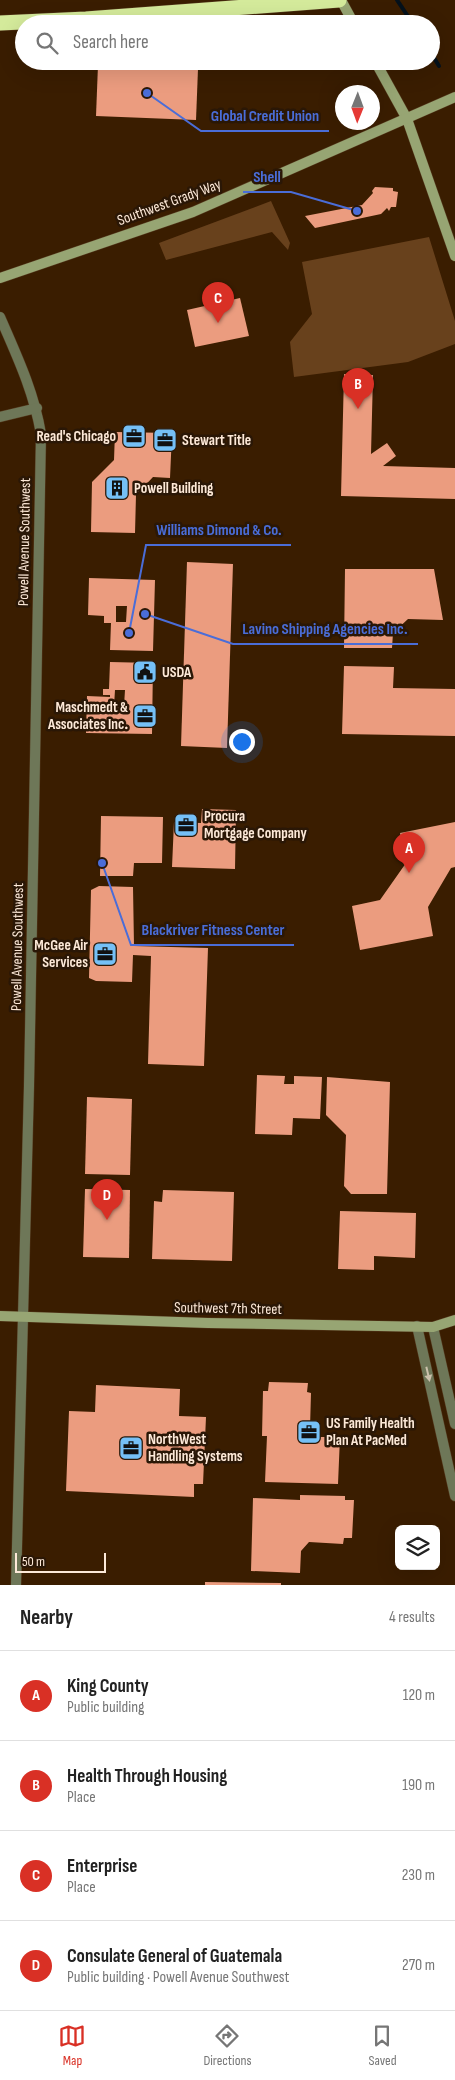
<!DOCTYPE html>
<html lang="en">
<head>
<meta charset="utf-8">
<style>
  :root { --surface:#fff; --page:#f2f2f2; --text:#222; --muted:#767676; --line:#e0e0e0; --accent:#d93025 }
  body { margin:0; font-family:"Sofia Sans Condensed",sans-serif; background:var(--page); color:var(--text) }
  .controls { position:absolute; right:15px; bottom:15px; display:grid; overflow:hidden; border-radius:8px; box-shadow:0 5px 20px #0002 }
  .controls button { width:45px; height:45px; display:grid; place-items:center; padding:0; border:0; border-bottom:1px solid var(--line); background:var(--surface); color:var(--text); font:25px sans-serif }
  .compass { position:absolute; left:335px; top:85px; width:45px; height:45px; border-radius:50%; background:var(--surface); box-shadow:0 5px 20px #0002; rotate:181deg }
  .scale { position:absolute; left:15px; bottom:12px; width:91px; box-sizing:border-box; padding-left:5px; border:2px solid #fde9d8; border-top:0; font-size:14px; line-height:18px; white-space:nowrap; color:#fde9d8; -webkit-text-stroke:4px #2a1706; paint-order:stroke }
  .you { position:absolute; left:241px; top:741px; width:18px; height:18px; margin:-12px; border:4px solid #fff; border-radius:50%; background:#1a73e8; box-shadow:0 0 0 8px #1a73e833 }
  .badge { display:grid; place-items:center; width:32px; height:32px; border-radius:50%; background:var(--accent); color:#fff; font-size:16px; font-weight:700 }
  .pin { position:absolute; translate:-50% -41px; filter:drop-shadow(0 1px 2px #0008) }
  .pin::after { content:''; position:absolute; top:26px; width:18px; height:15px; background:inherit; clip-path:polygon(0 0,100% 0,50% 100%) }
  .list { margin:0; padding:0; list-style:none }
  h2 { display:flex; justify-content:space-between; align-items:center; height:65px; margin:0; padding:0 20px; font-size:21px }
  h2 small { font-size:16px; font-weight:400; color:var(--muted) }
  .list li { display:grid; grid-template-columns:32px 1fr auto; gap:15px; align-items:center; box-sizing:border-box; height:90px; padding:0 20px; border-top:1px solid var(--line) }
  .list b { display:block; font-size:19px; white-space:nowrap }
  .list p { margin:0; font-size:16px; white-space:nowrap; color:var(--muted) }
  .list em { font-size:16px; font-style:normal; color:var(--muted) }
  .icon { flex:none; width:28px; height:28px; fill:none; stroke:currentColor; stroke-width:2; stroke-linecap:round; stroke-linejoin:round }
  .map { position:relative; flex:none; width:455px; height:1585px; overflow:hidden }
  .search { position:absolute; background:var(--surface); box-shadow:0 5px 20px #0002; left:15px; right:15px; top:15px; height:55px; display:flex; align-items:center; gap:12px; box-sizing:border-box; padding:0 18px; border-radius:28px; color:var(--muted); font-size:19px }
  .sheet { height:425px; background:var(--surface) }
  nav { display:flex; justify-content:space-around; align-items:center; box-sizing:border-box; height:70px; border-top:1px solid var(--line); background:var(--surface); font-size:14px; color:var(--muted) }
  nav a { display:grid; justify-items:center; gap:2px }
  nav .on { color:var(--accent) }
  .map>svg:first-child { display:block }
  .green { fill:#68411c }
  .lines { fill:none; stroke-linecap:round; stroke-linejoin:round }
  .stream { stroke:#05111b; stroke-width:4 }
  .building { fill:#eb9c7f; fill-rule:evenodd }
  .street-casing { stroke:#553a1e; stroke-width:11 }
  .secondary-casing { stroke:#553a1e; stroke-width:11 }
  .highway-casing { stroke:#553a1e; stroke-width:16 }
  .street { stroke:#6e7758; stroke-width:10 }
  .secondary { stroke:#97a573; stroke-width:10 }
  .highway { stroke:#d4ea9b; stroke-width:15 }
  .oneway { fill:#cbc1ab }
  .labels { text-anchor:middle; stroke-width:5; stroke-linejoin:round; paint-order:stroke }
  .street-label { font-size:15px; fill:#fde9d8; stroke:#2a1706 }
  .poi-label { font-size:15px; font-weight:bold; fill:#fde9d8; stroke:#2a1706; text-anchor:start }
  .leader { fill:none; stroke:#4a6dd8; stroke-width:2 }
  .callout-dot { fill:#4a6dd8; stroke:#2a1706; stroke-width:2 }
  .callout-label { font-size:16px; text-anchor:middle; font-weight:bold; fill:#4a6dd8; stroke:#2a1706; stroke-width:5; stroke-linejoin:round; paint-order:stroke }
</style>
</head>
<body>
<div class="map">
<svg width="455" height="1585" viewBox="0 0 455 1585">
  <rect width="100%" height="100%" fill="#3a1d00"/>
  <g class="green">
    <path d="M271,201L290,243L288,250L272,232L166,260L159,243Z"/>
    <path d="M429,237L455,321V344L408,362L294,377L290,342L312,314L302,262Z"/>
  </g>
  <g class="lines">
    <g class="stream">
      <path d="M397,0L413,24"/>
      <path d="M431,53L439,66"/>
    </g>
  </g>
  <g class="building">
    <path d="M98,65L198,69L196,120L96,116Z"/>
    <path d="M375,187L393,188V191L398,192L396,207H391L389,211L387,208L381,214L315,228L305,216L362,205L373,193L372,191Z"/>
    <path d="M240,298L249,336L195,347L187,310Z"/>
    <path d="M344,374L373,375L371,454L387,443L396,456L383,466L455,468V499L341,496Z"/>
    <path d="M115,432L172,433L170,478L153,477L136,495L135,533L91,532L92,482L114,460Z"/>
    <path d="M187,562L233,564L227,748L181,746Z"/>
    <path d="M345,569H434L443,620L408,619L393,633L392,648H344Z"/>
    <path d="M89,578L155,580L153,651L110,650L111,623H104V616L88,615ZM116,606H127L126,622H116Z"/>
    <path d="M110,662L153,663L152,734L86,733L87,696L110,697V695H103V689H109ZM115,690H125L124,706H114Z"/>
    <path d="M344,666L394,667L393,688L455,689V736L342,734Z"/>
    <path d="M202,809L236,810L235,869L172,867L174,822L201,823Z"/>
    <path d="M101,816L163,817L162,863H134L133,876H100Z"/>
    <path d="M455,822V867L451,868L428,907L433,936L360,950L352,906L380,900L406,863L400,833Z"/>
    <path d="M99,886L133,887L134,946L208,948L204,1066L148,1064L151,956L133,955L132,982L96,981L89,978L91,890Z"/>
    <path d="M257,1075L285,1076L284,1084H294V1076L322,1077L320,1119L293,1118L292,1135L255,1134Z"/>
    <path d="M327,1077L390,1082L387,1194H351L344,1186L346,1135L326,1115Z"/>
    <path d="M87,1097L132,1099L130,1175L85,1174Z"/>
    <path d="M85,1189L130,1190L129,1258L83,1257Z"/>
    <path d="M163,1190L234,1192L232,1261L152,1259L154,1201L162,1202Z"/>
    <path d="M340,1211L416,1213L415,1258L374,1256V1270L338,1269Z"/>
    <path d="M269,1382L308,1383L307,1392L311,1393L310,1428L316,1437H340L338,1484L265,1482L267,1436H262L263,1391H268Z"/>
    <path d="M96,1385L180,1389L179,1416L206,1417L203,1484H194V1497L66,1491L69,1411L95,1412Z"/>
    <path d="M300,1495L345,1496V1500H354L352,1538H344L343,1544L309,1542L301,1551L300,1573L251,1571L253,1498L300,1500Z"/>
    <path d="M205,1582L281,1583V1585H205Z"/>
  </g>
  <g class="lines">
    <g class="street-casing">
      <g id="street">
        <path d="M0,317C17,356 34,392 41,434L29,1086L16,1585"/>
        <path d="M0,417L37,408"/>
        <path d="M417,1326L455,1496"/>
        <path d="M433,1327L455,1424"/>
      </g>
    </g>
    <g class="secondary-casing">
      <g id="secondary">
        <path d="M341,0L354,24"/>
        <path d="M375,61L407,119L455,256"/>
        <path d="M0,278L193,212L455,97"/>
        <path d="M0,1316L208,1323L433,1327L455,1320"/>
      </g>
    </g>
    <g class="highway-casing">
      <path id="highway" d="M0,23L86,19L339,0"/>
    </g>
    <use href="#street" class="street"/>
    <use href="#secondary" class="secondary"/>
    <use href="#highway" class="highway"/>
  </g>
  <defs><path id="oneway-solid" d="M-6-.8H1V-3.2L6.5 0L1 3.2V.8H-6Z" transform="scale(1.25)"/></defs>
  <use class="oneway" href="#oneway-solid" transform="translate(428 1374) rotate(77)"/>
  <defs>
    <g id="office-square" transform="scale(1.25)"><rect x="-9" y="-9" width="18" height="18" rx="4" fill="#75c0f6" stroke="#2a1706"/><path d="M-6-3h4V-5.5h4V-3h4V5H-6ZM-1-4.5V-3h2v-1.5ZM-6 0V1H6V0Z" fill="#111"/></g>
    <g id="building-square" transform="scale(1.25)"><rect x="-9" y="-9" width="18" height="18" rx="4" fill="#75c0f6" stroke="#2a1706"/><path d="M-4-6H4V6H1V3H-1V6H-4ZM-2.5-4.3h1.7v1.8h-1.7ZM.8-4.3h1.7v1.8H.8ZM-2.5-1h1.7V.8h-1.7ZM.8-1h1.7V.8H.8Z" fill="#111"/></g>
    <g id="civic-square" transform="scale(1.25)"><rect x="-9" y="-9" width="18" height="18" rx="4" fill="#75c0f6" stroke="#2a1706"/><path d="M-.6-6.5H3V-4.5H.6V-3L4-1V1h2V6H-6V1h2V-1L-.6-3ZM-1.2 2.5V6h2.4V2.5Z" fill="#111"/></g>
  </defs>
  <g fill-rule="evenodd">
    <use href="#office-square" x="134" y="436"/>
    <use href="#office-square" x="165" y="440"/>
    <use href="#building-square" x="117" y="488"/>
    <use href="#civic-square" x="145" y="672"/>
    <use href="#office-square" x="145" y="716"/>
    <use href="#office-square" x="186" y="825"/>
    <use href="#office-square" x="105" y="954"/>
    <use href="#office-square" x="309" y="1432"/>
    <use href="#office-square" x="131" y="1448"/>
  </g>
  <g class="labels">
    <g class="street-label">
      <text transform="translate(169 202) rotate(-20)" y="5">Southwest Grady Way</text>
      <text transform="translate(24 542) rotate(-89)" y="5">Powell Avenue Southwest</text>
      <text transform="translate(17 947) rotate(-89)" y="5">Powell Avenue Southwest</text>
      <text transform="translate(228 1308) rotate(1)" y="5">Southwest 7th Street</text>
    </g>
    <g class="poi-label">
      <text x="116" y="441" text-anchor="end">Read's Chicago</text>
      <text x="182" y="445">Stewart Title</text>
      <text x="134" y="493">Powell Building</text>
      <text x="162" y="677">USDA</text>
      <text x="128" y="712" text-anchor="end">Maschmedt &amp;<tspan x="128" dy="17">Associates Inc.</tspan></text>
      <text x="204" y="821">Procura<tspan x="204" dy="17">Mortgage Company</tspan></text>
      <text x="88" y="950" text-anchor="end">McGee Air<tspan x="88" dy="17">Services</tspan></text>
      <text x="326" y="1428">US Family Health<tspan x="326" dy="17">Plan At PacMed</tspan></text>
      <text x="148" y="1444">NorthWest<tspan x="148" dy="17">Handling Systems</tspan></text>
    </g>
  </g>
  <path class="leader" d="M147 93L201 131H329M357 211L291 192H243M129 633L146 545H291M145 614L233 644H418M102 863L131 945H294"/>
  <g class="callout-dot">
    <circle cx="147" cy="93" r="5"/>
    <circle cx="357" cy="211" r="5"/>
    <circle cx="129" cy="633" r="5"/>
    <circle cx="145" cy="614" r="5"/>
    <circle cx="102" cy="863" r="5"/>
  </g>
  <g class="callout-label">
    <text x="265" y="121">Global Credit Union</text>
    <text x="267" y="182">Shell</text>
    <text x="219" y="535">Williams Dimond &amp; Co.</text>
    <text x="325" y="634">Lavino Shipping Agencies Inc.</text>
    <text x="213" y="935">Blackriver Fitness Center</text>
  </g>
</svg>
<div class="controls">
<button><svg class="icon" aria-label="layers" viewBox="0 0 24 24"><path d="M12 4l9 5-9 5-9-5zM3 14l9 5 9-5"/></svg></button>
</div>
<svg class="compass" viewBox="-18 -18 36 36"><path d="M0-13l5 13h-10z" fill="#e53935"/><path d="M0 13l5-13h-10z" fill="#767676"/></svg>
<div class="scale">50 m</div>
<div class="you"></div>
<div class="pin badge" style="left:409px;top:873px">A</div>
<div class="pin badge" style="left:358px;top:409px">B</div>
<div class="pin badge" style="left:218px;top:323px">C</div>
<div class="pin badge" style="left:107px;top:1220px">D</div>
<div class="search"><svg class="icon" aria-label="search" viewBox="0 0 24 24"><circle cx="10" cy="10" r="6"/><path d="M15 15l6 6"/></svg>Search here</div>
</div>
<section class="sheet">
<h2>Nearby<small>4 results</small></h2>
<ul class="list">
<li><span class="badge">A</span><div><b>King County</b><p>Public building</p></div><em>120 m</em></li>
<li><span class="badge">B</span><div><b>Health Through Housing</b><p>Place</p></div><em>190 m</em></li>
<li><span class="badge">C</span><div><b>Enterprise</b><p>Place</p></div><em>230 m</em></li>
<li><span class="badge">D</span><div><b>Consulate General of Guatemala</b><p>Public building · Powell Avenue Southwest</p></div><em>270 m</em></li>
</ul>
</section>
<nav>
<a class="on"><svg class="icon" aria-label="map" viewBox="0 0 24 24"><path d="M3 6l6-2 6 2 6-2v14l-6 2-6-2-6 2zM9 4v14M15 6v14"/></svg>Map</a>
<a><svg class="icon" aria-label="directions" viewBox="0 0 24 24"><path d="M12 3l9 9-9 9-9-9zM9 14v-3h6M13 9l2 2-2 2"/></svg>Directions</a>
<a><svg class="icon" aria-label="saved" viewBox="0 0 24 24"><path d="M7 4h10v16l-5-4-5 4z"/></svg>Saved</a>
</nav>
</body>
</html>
